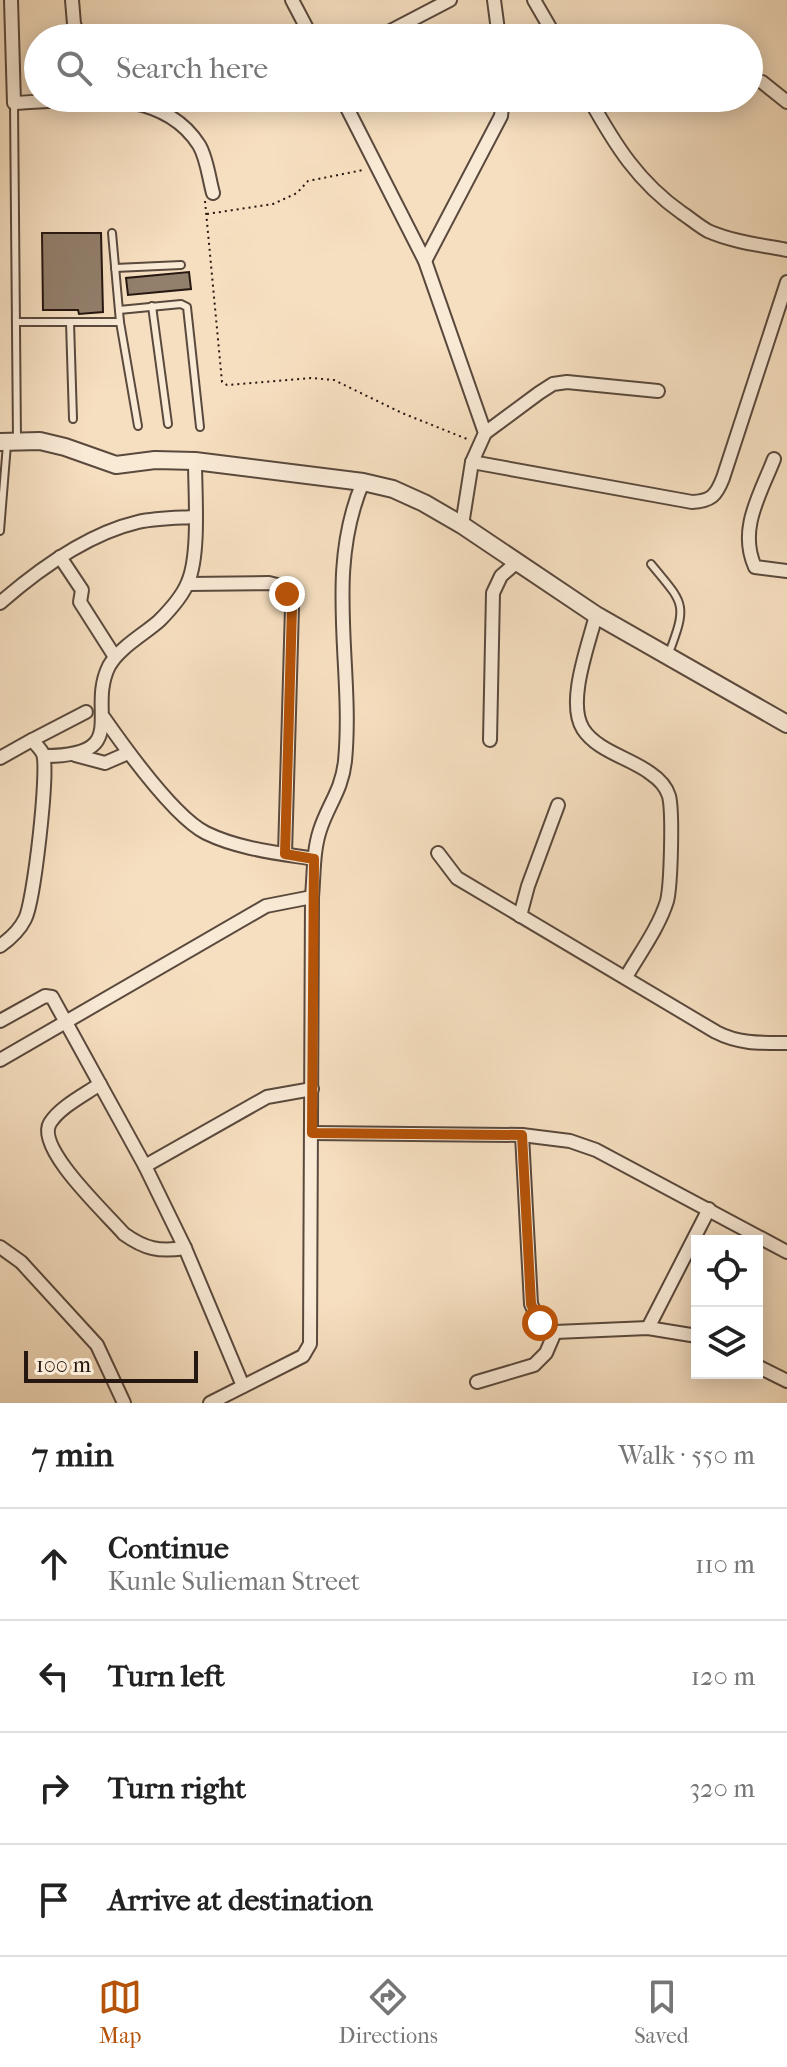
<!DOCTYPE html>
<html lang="en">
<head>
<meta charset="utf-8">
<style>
  :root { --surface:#fff; --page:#f6f6f6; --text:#222; --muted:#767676; --line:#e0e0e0; --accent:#b45309 }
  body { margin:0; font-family:"IM FELL French Canon",serif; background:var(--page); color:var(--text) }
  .controls { position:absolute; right:24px; bottom:24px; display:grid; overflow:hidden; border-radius:0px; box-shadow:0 4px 20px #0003 }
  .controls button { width:72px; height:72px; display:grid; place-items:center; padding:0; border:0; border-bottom:2px solid var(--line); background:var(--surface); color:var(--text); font:40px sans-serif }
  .scale { position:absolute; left:24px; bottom:20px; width:174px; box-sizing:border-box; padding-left:8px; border:4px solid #261711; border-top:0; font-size:22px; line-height:28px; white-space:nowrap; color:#261711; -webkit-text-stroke:6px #f9ead6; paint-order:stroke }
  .stop { position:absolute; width:24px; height:24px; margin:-18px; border:6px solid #b45309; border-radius:50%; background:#fff }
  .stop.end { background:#b45309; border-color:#fff; box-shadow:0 2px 8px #0008 }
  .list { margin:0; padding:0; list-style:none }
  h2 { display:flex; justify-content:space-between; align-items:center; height:104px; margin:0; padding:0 32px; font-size:34px }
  h2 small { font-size:26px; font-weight:400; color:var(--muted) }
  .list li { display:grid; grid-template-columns:52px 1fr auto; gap:24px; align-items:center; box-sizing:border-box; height:112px; padding:0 32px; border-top:2px solid var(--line) }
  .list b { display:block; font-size:30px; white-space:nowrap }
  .list p { margin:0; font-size:26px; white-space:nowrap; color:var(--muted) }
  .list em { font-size:26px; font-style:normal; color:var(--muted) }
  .icon { flex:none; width:44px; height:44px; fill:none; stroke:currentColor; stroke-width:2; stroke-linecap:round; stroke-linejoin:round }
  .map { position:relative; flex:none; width:787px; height:1403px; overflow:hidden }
  .search { position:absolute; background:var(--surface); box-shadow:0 4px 20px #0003; left:24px; right:24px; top:24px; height:88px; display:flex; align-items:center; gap:20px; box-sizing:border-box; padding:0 28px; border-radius:44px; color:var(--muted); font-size:30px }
  .sheet { height:552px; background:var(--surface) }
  nav { display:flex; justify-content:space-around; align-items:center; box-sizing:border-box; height:112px; border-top:2px solid var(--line); background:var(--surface); font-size:22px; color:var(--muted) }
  nav a { display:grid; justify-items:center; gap:4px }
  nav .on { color:var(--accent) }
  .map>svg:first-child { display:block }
  .building { fill:#927f6c; stroke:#261711; stroke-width:2 }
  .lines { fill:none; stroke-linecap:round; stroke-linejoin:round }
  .service-casing { stroke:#5a493d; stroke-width:10 }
  .minor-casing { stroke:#5a493d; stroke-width:16 }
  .tertiary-casing { stroke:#5a493d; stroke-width:20 }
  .path { stroke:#261711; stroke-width:2; stroke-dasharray:2 4; stroke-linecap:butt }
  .service { stroke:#f9ead6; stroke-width:6 }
  .minor { stroke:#f9ead6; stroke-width:12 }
  .tertiary { stroke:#f9ead6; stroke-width:16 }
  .route { stroke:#b45309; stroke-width:10 }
</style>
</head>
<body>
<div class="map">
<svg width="787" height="1403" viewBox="0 0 787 1403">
  <rect width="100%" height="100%" fill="#f6dfc0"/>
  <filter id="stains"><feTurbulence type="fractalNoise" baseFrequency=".0025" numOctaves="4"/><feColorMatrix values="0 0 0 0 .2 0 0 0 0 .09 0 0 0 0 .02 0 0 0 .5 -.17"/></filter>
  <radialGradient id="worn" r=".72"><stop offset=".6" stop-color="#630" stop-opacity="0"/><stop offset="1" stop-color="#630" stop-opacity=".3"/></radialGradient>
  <g class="building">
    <path d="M42,233H101L103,312L79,314L78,310H43Z"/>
    <path d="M189,272L191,289L128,295L126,278Z"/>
  </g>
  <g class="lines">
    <g class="service-casing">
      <g id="service">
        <path d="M14,104L17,440"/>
        <path d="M112,233L120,322"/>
        <path d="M115,268L181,265"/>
        <path d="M152,306L168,424"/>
        <path d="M119,310L181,304L187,307L200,427"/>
        <path d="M16,322H120L138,426"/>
        <path d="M70,322L73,419"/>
        <path d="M0,531L7,444"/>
        <path d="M651,564C684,604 688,603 669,653"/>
      </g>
    </g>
    <g class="minor-casing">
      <g id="minor">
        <path d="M11,0L14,103C76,101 160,84 199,145C207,158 209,179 213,193"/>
        <path d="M72,0L74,24L80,38"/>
        <path d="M292,0L312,38"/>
        <path d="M494,0L499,38"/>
        <path d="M534,0L556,38"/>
        <path d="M377,38L450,0"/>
        <path d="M762,82L787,102"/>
        <path d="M342,98L425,261L485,433L472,462L462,525"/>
        <path d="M589,98C615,145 638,182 682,213C691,219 699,226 708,231C733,242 761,245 787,250"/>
        <path d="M425,261L501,116L503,98"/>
        <path d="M485,433L539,393L553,384L567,382L658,391"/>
        <path d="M774,459C760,495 738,529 755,567L787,571"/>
        <path d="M472,462L692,502C711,501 716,496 723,478L787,282"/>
        <path d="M60,557L82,590L80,602L115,657"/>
        <path d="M188,584L269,583L281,586L292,607L285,854"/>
        <path d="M0,603C39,569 87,534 138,522C156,518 176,518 194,517"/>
        <path d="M596,615C589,644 566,702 583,729C597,751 630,758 650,773C659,779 666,786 669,796C673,812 671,885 667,901C659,927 640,953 626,977"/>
        <path d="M104,718C125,748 174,817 206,833C239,849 278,853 314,859"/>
        <path d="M32,740L86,712"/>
        <path d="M490,740L493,593L501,576L517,562"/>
        <path d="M75,755L105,763L128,753"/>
        <path d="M44,756C133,756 86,712 109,666C119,648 143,635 159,621C168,612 183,595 188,582C200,554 195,493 195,461"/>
        <path d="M0,758L32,740C35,744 41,749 43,754C49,770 34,902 25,919C19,931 10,939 0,946"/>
        <path d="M438,853L457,878L716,1032C739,1044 761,1043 787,1043"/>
        <path d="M520,916L528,886L558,805"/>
        <path d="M0,1021L45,996L52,997L145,1166L185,1248L243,1386"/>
        <path d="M0,1060L266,906L312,897"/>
        <path d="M100,1084C84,1095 60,1107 50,1123C35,1148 107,1214 124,1234C145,1249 159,1252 185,1248"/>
        <path d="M312,1133L522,1135L570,1141L596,1150L787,1252"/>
        <path d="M522,1135L531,1304L540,1323L555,1332L648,1328L697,1336"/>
        <path d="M145,1166L267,1097L312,1089"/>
        <path d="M0,1247L21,1262L97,1345L124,1403"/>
        <path d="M648,1328L709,1209"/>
        <path d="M757,1366L787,1381"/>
        <path d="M477,1382L534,1365L546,1353L555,1332"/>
        <path d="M210,1403L303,1356L310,1344L312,897C314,874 313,851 320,830C328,805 342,790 345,761C354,666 324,573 363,482"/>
      </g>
    </g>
    <g class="tertiary-casing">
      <path id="tertiary" d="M0,442L40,441L65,447L116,465L155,460L195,461L363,482L393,489L424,503L462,525L596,615L787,724"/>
    </g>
    <g class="path">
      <path d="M205,201L222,382L227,385L311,378L334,380L402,413L467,439"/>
      <path d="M207,214L273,204L297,193L308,181L363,170"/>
    </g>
    <use href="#service" class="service"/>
    <use href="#minor" class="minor"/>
    <use href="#tertiary" class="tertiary"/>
  </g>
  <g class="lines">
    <path class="route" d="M287,594L292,607L285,854L314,859L312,1133L522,1135L531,1304L540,1323"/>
  </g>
  <rect width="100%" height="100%" filter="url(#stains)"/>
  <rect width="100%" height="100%" fill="url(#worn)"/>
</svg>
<div class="controls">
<button><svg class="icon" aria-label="locate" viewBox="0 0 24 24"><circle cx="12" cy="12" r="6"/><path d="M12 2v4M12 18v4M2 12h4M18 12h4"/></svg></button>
<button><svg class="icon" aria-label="layers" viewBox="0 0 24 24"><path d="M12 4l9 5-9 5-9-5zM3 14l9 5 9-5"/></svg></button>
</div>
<div class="scale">100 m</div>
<div class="stop" style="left:540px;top:1323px"></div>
<div class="stop end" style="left:287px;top:594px"></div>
<div class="search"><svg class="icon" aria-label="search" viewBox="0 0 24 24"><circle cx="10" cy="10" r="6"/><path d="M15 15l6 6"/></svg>Search here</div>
</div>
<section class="sheet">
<h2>7 min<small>Walk · 550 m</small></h2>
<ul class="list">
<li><svg class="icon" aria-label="ahead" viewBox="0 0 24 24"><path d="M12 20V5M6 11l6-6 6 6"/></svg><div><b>Continue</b><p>Kunle Sulieman Street</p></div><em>110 m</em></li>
<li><svg class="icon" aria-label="left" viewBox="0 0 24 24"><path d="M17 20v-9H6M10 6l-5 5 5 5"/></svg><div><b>Turn left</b></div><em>120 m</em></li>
<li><svg class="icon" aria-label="right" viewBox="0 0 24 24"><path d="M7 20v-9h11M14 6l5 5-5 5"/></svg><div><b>Turn right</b></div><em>320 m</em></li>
<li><svg class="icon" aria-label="arrive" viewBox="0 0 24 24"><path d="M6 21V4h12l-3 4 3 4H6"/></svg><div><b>Arrive at destination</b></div></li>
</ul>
</section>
<nav>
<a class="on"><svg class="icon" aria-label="map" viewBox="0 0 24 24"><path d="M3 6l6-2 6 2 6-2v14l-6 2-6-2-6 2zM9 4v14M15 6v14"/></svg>Map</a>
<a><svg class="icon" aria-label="directions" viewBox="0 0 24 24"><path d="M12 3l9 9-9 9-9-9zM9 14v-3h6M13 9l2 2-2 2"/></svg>Directions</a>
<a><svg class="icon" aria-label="saved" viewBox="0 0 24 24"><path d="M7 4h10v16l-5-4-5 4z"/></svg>Saved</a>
</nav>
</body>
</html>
